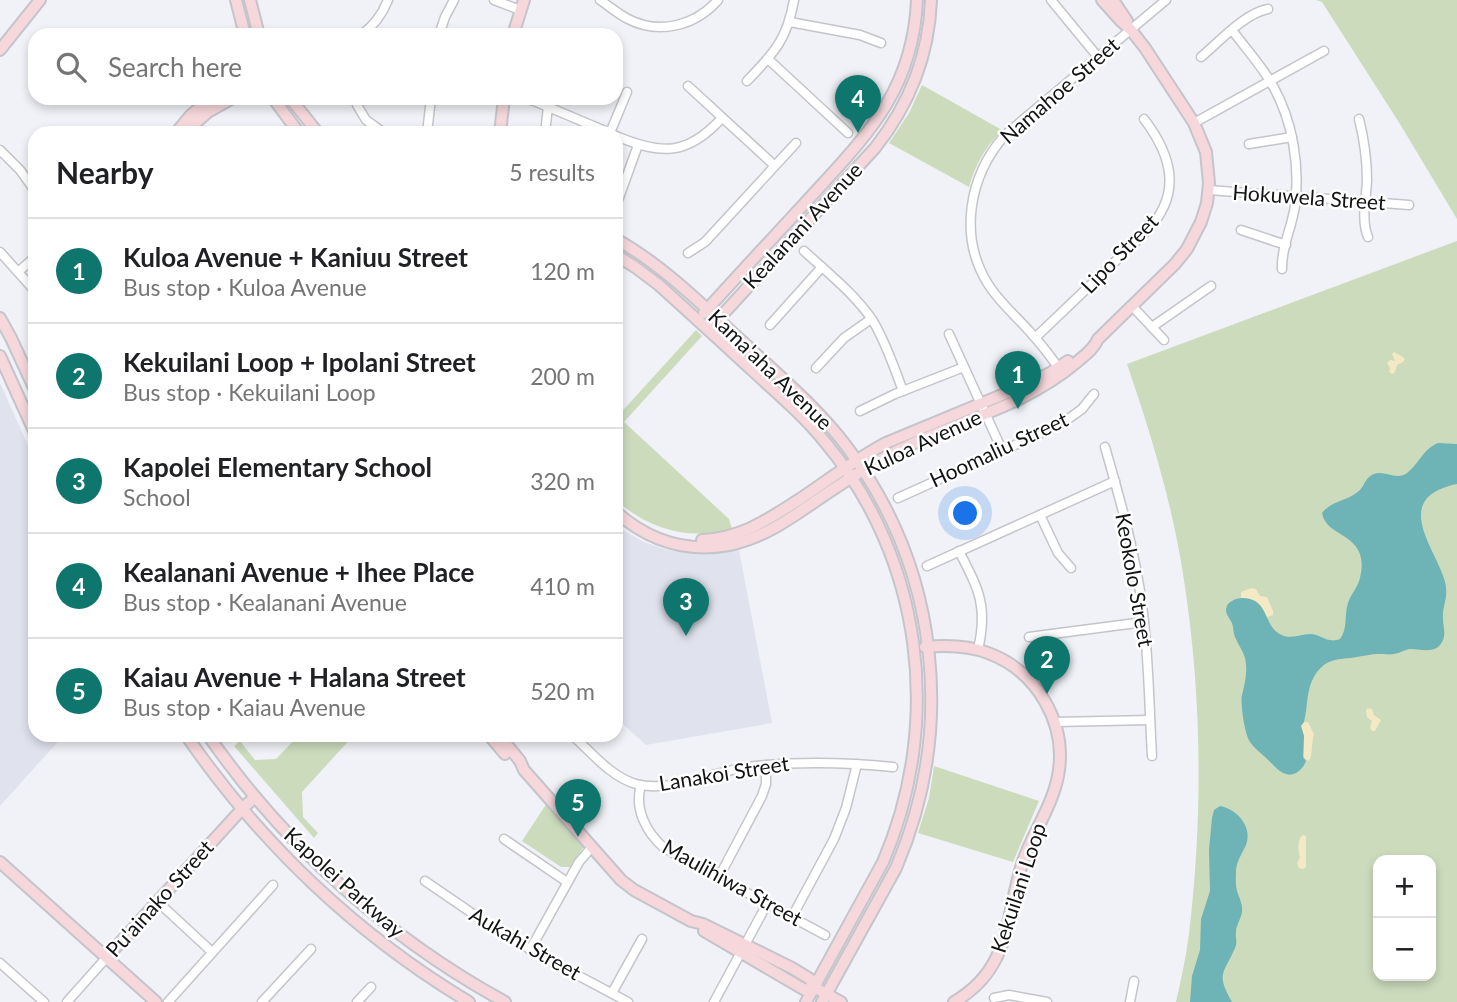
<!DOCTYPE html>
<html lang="en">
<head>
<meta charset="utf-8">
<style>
  :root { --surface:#fff; --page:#f6f6f6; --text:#202124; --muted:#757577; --line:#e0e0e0; --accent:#0f766e }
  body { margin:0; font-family:Lato,sans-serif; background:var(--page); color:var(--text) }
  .controls { position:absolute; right:21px; bottom:21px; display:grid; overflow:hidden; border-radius:14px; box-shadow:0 4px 10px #0003 }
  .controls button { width:63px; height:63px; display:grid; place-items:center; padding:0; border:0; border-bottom:2px solid var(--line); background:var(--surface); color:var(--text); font:35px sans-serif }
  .you { position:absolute; left:966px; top:514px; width:24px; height:24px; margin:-18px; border:5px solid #fff; border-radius:50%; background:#1a73e8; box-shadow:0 0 0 10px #1a73e833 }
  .badge { display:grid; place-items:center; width:46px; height:46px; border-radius:50%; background:var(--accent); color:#fff; font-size:23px; font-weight:700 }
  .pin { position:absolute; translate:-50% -58px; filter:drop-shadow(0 2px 4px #0008) }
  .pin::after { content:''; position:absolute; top:37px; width:24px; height:21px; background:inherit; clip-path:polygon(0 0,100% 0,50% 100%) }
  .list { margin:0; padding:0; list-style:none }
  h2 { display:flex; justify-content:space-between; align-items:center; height:91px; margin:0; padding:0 28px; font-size:30px }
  h2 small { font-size:23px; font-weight:400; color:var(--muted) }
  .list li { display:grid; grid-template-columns:46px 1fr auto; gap:21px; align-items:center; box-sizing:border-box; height:105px; padding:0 28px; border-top:2px solid var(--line) }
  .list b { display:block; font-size:26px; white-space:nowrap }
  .list p { margin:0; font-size:23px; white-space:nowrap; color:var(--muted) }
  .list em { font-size:23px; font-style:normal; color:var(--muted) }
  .icon { flex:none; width:38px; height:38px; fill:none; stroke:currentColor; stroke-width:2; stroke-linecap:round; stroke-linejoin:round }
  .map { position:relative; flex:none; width:1457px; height:1002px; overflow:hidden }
  .search { position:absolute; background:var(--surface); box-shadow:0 4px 10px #0003; left:28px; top:28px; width:595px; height:77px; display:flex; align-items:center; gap:18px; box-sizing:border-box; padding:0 24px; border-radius:21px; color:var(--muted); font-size:26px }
  .panel { position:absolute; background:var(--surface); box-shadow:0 4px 10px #0003; left:28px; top:126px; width:595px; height:616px; border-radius:21px }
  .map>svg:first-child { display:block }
  .built { fill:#e0e2ee }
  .green { fill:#cbdbbc; fill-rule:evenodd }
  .sand { fill:#f3e9c4 }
  .water { fill:#6eb3b5 }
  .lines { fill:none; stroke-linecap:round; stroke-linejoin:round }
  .street-casing { stroke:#c4c5ca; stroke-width:11 }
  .secondary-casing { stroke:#c4c5ca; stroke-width:14 }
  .street { stroke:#fff; stroke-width:8 }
  .secondary { stroke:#f6d7db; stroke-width:10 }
  .labels { text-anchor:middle; stroke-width:5; stroke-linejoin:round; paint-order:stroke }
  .street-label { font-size:21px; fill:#121314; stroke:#fff }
</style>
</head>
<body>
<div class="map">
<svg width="1457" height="1002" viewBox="0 0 1457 1002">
  <rect width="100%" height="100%" fill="#f1f2f7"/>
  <g class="built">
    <path d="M0,383L35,461V735H64L0,806Z"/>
    <path d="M616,526L644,542L667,550L702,554L722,553L739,550L772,723L646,745L616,718Z"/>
  </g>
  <g class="green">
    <path d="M1316,0H1457V219L1400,124L1322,2Z"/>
    <path d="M922,85L1002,130C986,146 975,165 969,187L889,143L909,113Z"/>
    <path d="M1457,241V1002H1176C1181,980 1186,957 1189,934C1203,816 1202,697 1184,580C1173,506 1151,434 1127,364ZM1378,860H1431V976H1378Z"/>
    <path d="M696,330L702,336L624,422L729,519L732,529C689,541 648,529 616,500V418Z"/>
    <path d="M299,735H354L302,792L303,817L318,833L314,838L234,746L240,741L255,760L276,759Z"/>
    <path d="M934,766L1039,801L1013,862L918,833L929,798Z"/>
    <path d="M549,800L584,846L570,867H561L522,841Z"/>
  </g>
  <g class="sand">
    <path d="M1394,352L1403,357L1405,359L1403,362L1397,365L1395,372L1392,374L1389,372L1390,368L1387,363L1390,360L1395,361L1392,354Z"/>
    <path d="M1251,588L1256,589L1260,596L1267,597L1273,611V615L1267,617C1261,605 1254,599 1241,598V592Z"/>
    <path d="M1368,708L1372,709L1374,715L1381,720L1375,731H1372L1370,728L1372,721L1367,717L1366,710Z"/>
    <path d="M1304,722H1308L1314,734C1311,743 1313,755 1309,761L1304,758V736L1301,726Z"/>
    <path d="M1303,835L1306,836V867L1303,869L1299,868L1297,863L1300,857C1298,851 1297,838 1303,835Z"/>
  </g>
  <g class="water">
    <path d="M1438,443L1457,444V484C1446,486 1436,490 1428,497C1407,519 1439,557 1445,582C1449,599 1442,605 1443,619C1443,626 1446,633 1443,640C1437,655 1421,649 1410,649C1404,650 1400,653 1394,654C1389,655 1384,654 1378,654C1371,654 1364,656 1357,657C1338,660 1327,657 1315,675C1306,689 1308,706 1304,722L1301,726L1304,736L1303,757L1306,761C1303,769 1295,777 1286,774C1278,772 1271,762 1265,757C1260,752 1254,748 1250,742C1245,735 1240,704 1242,695C1245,682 1248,672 1245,658C1243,651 1239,646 1236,639C1233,634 1234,629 1232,623C1229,617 1223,612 1228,604C1232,600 1237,598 1242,598C1268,598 1263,622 1278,633C1289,641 1299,634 1310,634C1321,634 1327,644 1340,639C1348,629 1344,615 1348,603C1351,594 1358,587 1360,578C1371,532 1326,539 1322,513C1332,500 1349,501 1360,490C1365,484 1366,477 1374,474C1385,470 1397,481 1407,473C1419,464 1423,449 1438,443Z"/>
    <path d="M1220,806C1237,809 1253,827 1246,845C1242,854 1237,860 1236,870C1236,877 1235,884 1237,891C1239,898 1243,904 1242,912C1241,919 1236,925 1236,932C1235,938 1238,942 1235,948C1223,975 1216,973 1232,1002H1190L1192,976L1200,950L1201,919L1210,891L1209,850L1212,818L1214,810Z"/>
  </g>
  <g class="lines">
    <g class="street-casing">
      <g id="street">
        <path d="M494,0L520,10"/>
        <path d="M600,0C609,6 618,14 628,19C659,35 695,26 718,0"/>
        <path d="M1051,0L1098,57"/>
        <path d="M790,22L860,35L881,43"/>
        <path d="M1232,30C1246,49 1262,66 1273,86C1293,122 1300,166 1295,206C1292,227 1281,248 1282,269"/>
        <path d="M361,35C374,26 382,15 388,0"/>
        <path d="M439,35L445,17L454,0"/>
        <path d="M1201,57C1219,42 1245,13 1268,9"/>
        <path d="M768,59L848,133"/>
        <path d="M747,81C774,53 787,40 794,0"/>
        <path d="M688,86L774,165"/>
        <path d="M522,98L534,101L610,133L627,92"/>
        <path d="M357,105L366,120L384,133"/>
        <path d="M1359,119C1364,139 1367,160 1367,181C1366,200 1361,220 1368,237"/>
        <path d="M1194,123L1324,51"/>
        <path d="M427,133L431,98"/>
        <path d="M545,133L549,98"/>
        <path d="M616,136C662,155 687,156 722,118"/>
        <path d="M1249,144L1292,137"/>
        <path d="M0,150L20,170L35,191"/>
        <path d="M1209,190L1409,205"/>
        <path d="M616,206L638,145"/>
        <path d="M1241,230L1286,245"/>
        <path d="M804,251C828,273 855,294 873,321C886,343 894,367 903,391"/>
        <path d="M0,252L35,291"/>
        <path d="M688,253L705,242L796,143"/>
        <path d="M18,272L35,257"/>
        <path d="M1132,306L1164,340"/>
        <path d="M770,325L822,267"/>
        <path d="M1152,327L1211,286"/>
        <path d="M949,334L1002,450"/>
        <path d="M1036,337L1146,232C1182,195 1173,157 1144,119"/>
        <path d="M816,368L844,338L871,319"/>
        <path d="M1060,370C1051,357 1041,344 1030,332C1016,316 999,302 988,284C958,236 969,176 1005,135L1166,0"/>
        <path d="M860,411L895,394L964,367"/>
        <path d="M1105,447C1120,499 1135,552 1142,605C1149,655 1149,706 1152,756"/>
        <path d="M898,498L1061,424L1082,409L1094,394"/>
        <path d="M1040,515L1058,553L1071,568"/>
        <path d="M959,551C979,590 988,606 978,650"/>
        <path d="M927,566L1115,481"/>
        <path d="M1029,637L1144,622"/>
        <path d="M1054,722L1150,720"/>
        <path d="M572,735C591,752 611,777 636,784C668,793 714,772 747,767C796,761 844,762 893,767"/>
        <path d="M641,785C634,809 646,832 664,848L825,935"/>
        <path d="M504,839L567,882"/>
        <path d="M719,877L762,796L766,784V765"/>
        <path d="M425,881L498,931L549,960L628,1002"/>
        <path d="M158,902L212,952"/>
        <path d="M792,917L834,839L846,808L857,764"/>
        <path d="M530,950L579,862L591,848"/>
        <path d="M0,963L44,1002"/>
        <path d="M612,993L642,939"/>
        <path d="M994,998L1009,995L1047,1002"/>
        <path d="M67,1002L107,957"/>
        <path d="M168,1002L273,885"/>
        <path d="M262,1002L311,949"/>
        <path d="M357,1002L371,987"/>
        <path d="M714,1002L767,904"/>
        <path d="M1130,1002L1134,981"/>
      </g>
    </g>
    <g class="secondary-casing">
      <g id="secondary">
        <path d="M236,0L245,35"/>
        <path d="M250,0L259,35"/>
        <path d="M1113,0L1127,21"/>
        <path d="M513,35L524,0"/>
        <path d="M0,50L40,0"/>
        <path d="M273,98L299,133"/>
        <path d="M290,98L318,133"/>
        <path d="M176,133L191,115L212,98"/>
        <path d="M184,133L208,112L233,98"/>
        <path d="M500,133L504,98"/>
        <path d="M616,239C664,266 702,305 743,342C779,376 817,407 847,447C939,569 956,728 896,868L822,1002"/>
        <path d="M616,255L635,267L659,285C691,314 722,342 753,371C778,394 804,416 825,442C923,559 943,723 883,862L806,1002"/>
        <path d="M704,313C738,275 772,239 806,202C864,138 913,93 917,0"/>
        <path d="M0,318L11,338L35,390"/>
        <path d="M714,324L875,148C909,105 929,55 931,0"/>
        <path d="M0,356L35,433"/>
        <path d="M616,512C649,541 686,553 729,545C760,539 785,522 810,505C836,487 863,469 891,454C953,422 1023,408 1077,362C1085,355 1094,349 1098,339L1175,264L1187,249L1201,222L1207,203L1209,183L1206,152L1194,123L1145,48L1131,30L1120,20L1102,0"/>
        <path d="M702,540C742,538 767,520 800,499C828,480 856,459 886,443L1033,382L1050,373L1068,361"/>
        <path d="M925,647C946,645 967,645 988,653C1037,671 1068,724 1058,776C1052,807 1032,834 1022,864C1005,919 1011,969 954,1002"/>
        <path d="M186,735C260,843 357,935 469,1002"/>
        <path d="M208,735C284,845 388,938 505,1002"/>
        <path d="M489,735L505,754"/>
        <path d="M499,735L520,761L524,770L621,880L634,890L691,921L703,924L792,968L810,979L814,987L841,1002"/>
        <path d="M0,862L156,1002"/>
        <path d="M704,931L805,990L814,987"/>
        <path d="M107,957L242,809L255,797"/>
      </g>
    </g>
    <use href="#street" class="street"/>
    <use href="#secondary" class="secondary"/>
  </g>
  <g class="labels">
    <g class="street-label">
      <text transform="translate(1060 91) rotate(-41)" y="7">Namahoe Street</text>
      <text transform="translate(1309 198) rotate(4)" y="7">Hokuwela Street</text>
      <text transform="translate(803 226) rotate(-47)" y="7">Kealanani Avenue</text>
      <text transform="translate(1120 254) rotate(-46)" y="7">Lipo Street</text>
      <text transform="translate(770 370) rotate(44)" y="7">Kama'aha Avenue</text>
      <text transform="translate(923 443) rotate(-25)" y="7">Kuloa Avenue</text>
      <text transform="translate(999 450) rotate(-25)" y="7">Hoomaliu Street</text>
      <text transform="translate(1134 580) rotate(80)" y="7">Keokolo Street</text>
      <text transform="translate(724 774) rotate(-9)" y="7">Lanakoi Street</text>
      <text transform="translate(344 883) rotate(42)" y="7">Kapolei Parkway</text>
      <text transform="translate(732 883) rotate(29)" y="7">Maulihiwa Street</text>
      <text transform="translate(1019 888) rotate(-72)" y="7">Kekuilani Loop</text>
      <text transform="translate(160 899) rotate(-48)" y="7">Pu'ainako Street</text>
      <text transform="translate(525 944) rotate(30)" y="7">Aukahi Street</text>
    </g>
  </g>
</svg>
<div class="controls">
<button>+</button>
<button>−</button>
</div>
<div class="you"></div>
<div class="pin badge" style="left:1018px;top:409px">1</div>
<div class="pin badge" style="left:1047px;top:694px">2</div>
<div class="pin badge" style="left:686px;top:636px">3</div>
<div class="pin badge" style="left:858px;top:133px">4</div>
<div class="pin badge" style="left:578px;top:837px">5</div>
<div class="search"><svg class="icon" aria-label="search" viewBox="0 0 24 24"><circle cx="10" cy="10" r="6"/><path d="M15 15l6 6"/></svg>Search here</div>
<section class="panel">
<h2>Nearby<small>5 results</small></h2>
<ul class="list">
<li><span class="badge">1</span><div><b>Kuloa Avenue + Kaniuu Street</b><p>Bus stop · Kuloa Avenue</p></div><em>120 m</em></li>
<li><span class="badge">2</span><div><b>Kekuilani Loop + Ipolani Street</b><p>Bus stop · Kekuilani Loop</p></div><em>200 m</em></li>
<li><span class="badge">3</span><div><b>Kapolei Elementary School</b><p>School</p></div><em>320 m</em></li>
<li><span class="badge">4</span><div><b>Kealanani Avenue + Ihee Place</b><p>Bus stop · Kealanani Avenue</p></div><em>410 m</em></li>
<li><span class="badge">5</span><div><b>Kaiau Avenue + Halana Street</b><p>Bus stop · Kaiau Avenue</p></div><em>520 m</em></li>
</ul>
</section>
</div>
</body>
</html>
